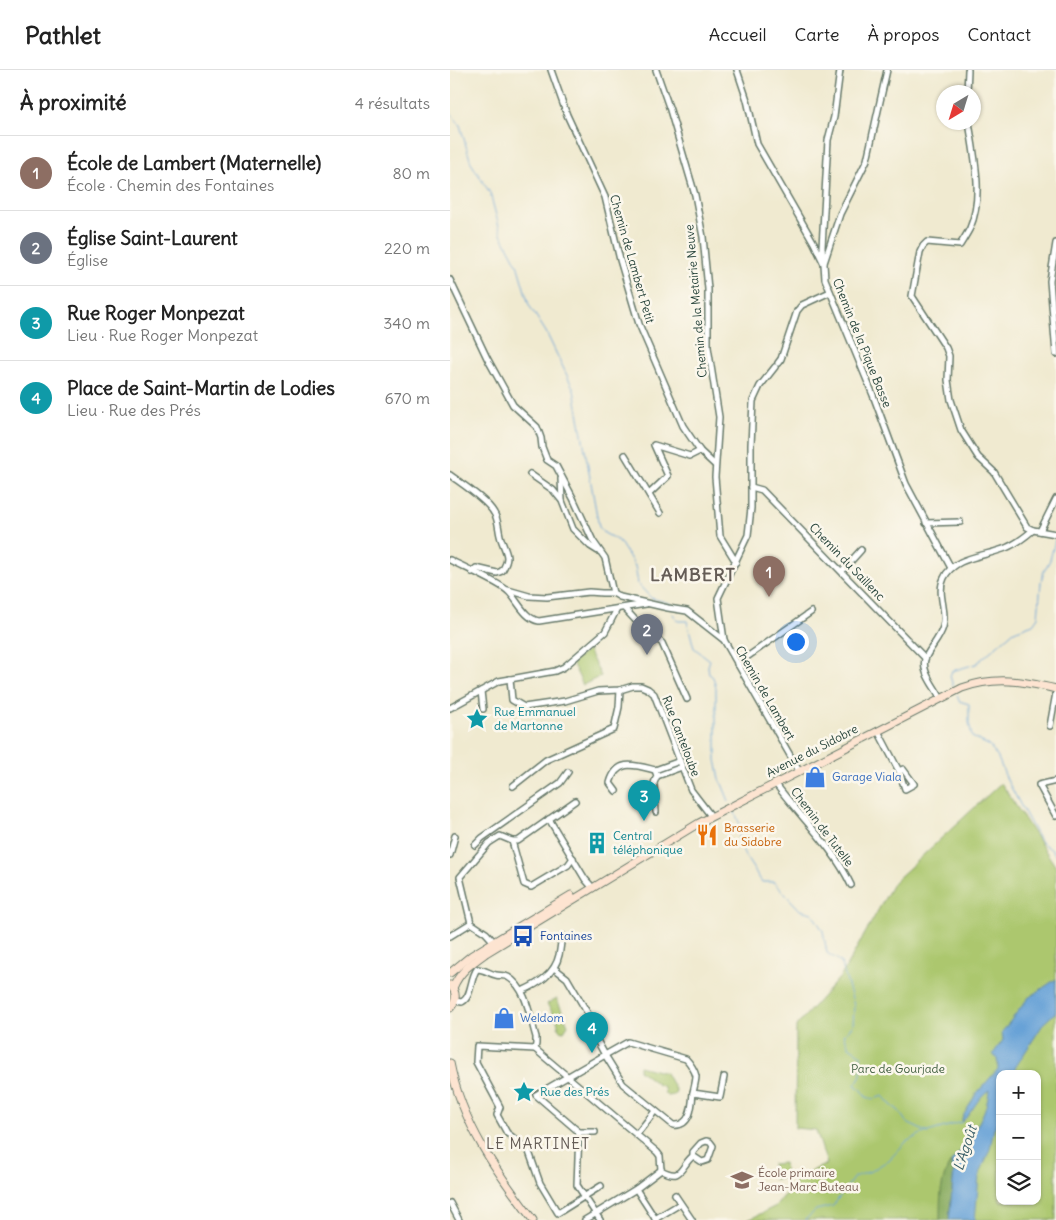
<!DOCTYPE html>
<html lang="fr">
<head>
<meta charset="utf-8">
<style>
  :root { --surface:#fff; --page:#f2f2f2; --text:#222; --muted:#767676; --line:#e0e0e0; --accent:#b45309 }
  body { margin:0; font-family:Delius,sans-serif; background:var(--page); color:var(--text) }
  .controls { position:absolute; right:15px; bottom:15px; display:grid; overflow:hidden; border-radius:10px; box-shadow:0 1px 4px #0004 }
  .controls button { width:45px; height:45px; display:grid; place-items:center; padding:0; border:0; border-bottom:1px solid var(--line); background:var(--surface); color:var(--text); font:25px sans-serif }
  .compass { position:absolute; left:486px; top:15px; width:45px; height:45px; border-radius:50%; background:var(--surface); box-shadow:0 1px 4px #0004; rotate:218deg }
  .you { position:absolute; left:345px; top:571px; width:18px; height:18px; margin:-12px; border:4px solid #fff; border-radius:50%; background:#1a73e8; box-shadow:0 0 0 8px #1a73e833 }
  .badge { display:grid; place-items:center; width:32px; height:32px; border-radius:50%; background:var(--accent); color:#fff; font-size:16px; font-weight:700 }
  .pin { position:absolute; translate:-50% -41px; filter:drop-shadow(0 1px 2px #0008) }
  .pin::after { content:''; position:absolute; top:26px; width:18px; height:15px; background:inherit; clip-path:polygon(0 0,100% 0,50% 100%) }
  .list { margin:0; padding:0; list-style:none }
  h2 { display:flex; justify-content:space-between; align-items:center; height:65px; margin:0; padding:0 20px; font-size:21px }
  h2 small { font-size:16px; font-weight:400; color:var(--muted) }
  .list li { display:grid; grid-template-columns:32px 1fr auto; gap:15px; align-items:center; box-sizing:border-box; height:75px; padding:0 20px; border-top:1px solid var(--line) }
  .list b { display:block; font-size:19px; white-space:nowrap }
  .list p { margin:0; font-size:16px; white-space:nowrap; color:var(--muted) }
  .list em { font-size:16px; font-style:normal; color:var(--muted) }
  .icon { flex:none; width:28px; height:28px; fill:none; stroke:currentColor; stroke-width:2; stroke-linecap:round; stroke-linejoin:round }
  .map { position:relative; flex:none; width:606px; height:1150px; overflow:hidden }
  header { display:flex; align-items:center; gap:30px; box-sizing:border-box; height:70px; padding:0 25px; background:var(--surface); border-bottom:1px solid var(--line) }
  header strong { font-size:24px }
  nav { display:flex; gap:28px; margin-inline-start:auto; font-size:18px }
  main { display:flex }
  aside { flex:1; background:var(--surface) }
  .map>svg:first-child { display:block }
  .green { fill:#acc76e; stroke:#668251; fill-rule:evenodd }
  .forest { fill:#89ac61; stroke:#54744a }
  .water { fill:#67a2d7; stroke:#437086 }
  .lines { fill:none; stroke-linecap:round; stroke-linejoin:round }
  .stream { stroke:#67a2d7; stroke-width:1 }
  .street-casing { stroke:#687a6b; stroke-width:8 }
  .secondary-casing { stroke:#687a6b; stroke-width:9 }
  .street { stroke:#fff; stroke-width:5 }
  .secondary { stroke:#fde4d1; stroke-width:7 }
  .labels { text-anchor:middle; stroke-width:5; stroke-linejoin:round; paint-order:stroke }
  .street-label { font-size:12px; fill:#1f3d34; stroke:#fbf7ec }
  .culture-label { font-size:12px; fill:#0d838f; stroke:#fbf7ec; text-anchor:start }
  .shop-label { font-size:12px; fill:#366cbe; stroke:#fbf7ec; text-anchor:start }
  .food-label { font-size:12px; fill:#c56008; stroke:#fbf7ec; text-anchor:start }
  .transit-label { font-size:12px; fill:#164399; stroke:#fbf7ec; text-anchor:start }
  .park-label { font-size:12px; fill:#426042; stroke:#fbf7ec }
  .education-label { font-size:12px; fill:#785e54; stroke:#fbf7ec; text-anchor:start }
  .water-label { font-size:14px; font-style:italic; fill:#355b65; stroke:#fbf7ec }
  .quarter-label { font-size:15px; letter-spacing:1px; fill:#655d57; stroke:#fbf7ec }
  .district-label { font-size:18px; font-weight:bold; letter-spacing:1px; fill:#655d57; stroke:#fbf7ec }
</style>
</head>
<body>
<header>
<strong>Pathlet</strong>
<nav><a>Accueil</a><a>Carte</a><a>À propos</a><a>Contact</a></nav>
</header>
<main>
<aside>
<h2>À proximité<small>4 résultats</small></h2>
<ul class="list">
<li><span class="badge" style="background:#8d6e63">1</span><div><b>École de Lambert (Maternelle)</b><p>École · Chemin des Fontaines</p></div><em>80 m</em></li>
<li><span class="badge" style="background:#6b7280">2</span><div><b>Église Saint-Laurent</b><p>Église</p></div><em>220 m</em></li>
<li><span class="badge" style="background:#0f9aa8">3</span><div><b>Rue Roger Monpezat</b><p>Lieu · Rue Roger Monpezat</p></div><em>340 m</em></li>
<li><span class="badge" style="background:#0f9aa8">4</span><div><b>Place de Saint-Martin de Lodies</b><p>Lieu · Rue des Prés</p></div><em>670 m</em></li>
</ul>
</aside>
<div class="map">
<svg width="606" height="1150" viewBox="0 0 606 1150">
  <rect width="100%" height="100%" fill="#fbf7ec"/>
  <filter id="ink" filterUnits="userSpaceOnUse"><feTurbulence type="fractalNoise" baseFrequency=".02" numOctaves="2"/><feDisplacementMap in="SourceGraphic" scale="10" xChannelSelector="R" yChannelSelector="G"/><feConvolveMatrix kernelMatrix="1 2 1 2 8 2 1 2 1" color-interpolation-filters="sRGB"/></filter>
  <filter id="wash" filterUnits="userSpaceOnUse"><feTurbulence type="fractalNoise" baseFrequency=".0096" numOctaves="4" result="noise"/><feDisplacementMap in="SourceGraphic" scale="20" xChannelSelector="R" yChannelSelector="G"/><feGaussianBlur stdDeviation="1.12" result="paint"/><feColorMatrix in="noise" values="0 0 0 0 0 0 0 0 0 0 0 0 0 0 0 0 0 1.4 0 .05"/><feComposite in="paint" operator="in"/></filter>
  <g filter="url(#wash)">
    <rect width="100%" height="100%" fill="#f0ead0"/>
    <g class="green">
      <path d="M138,580L151,606L133,615L122,593Z"/>
      <path d="M551,713L606,797V1150H298L326,1136L350,1106L377,1094L366,1060L345,1058L346,956L391,906L444,812ZM550,1004H587V1131H550Z"/>
      <path d="M105,929H107L118,955L114,961L109,960L107,950L97,934Z"/>
      <path d="M189,996L216,1003L226,1021L224,1025L218,1026L215,1024L214,1017L207,1014L189,1000Z"/>
      <path d="M334,1093L336,1108L323,1109L322,1094Z"/>
    </g>
    <path class="forest" d="M501,1092L504,1101L499,1150H490C490,1131 490,1108 501,1092Z"/>
    <path class="water" d="M606,909V942L594,953L565,998L564,1004H550V1047L544,1059L540,1079L529,1106L525,1150H499L504,1101L501,1092C505,1087 509,1084 512,1079C524,1062 538,1041 539,1020C527,1028 522,1043 512,1052V1048L526,1024L548,999L547,989L543,984L553,970L552,962L578,928Z"/>
    <g class="lines">
      <g class="stream">
        <path d="M0,42L10,55L21,93L40,123L51,164L67,194L79,235L96,262L124,320L149,457L154,463L169,471L185,496L188,514L201,528L222,534L223,536"/>
        <path d="M223,544L228,551H237L244,578L260,590L258,596L259,604L263,607L266,618V690L270,709L279,731"/>
        <path d="M503,616L500,606L502,601L526,594L564,561L583,554L588,547L591,512L594,501L600,490L606,467"/>
        <path d="M507,625L509,631L519,634V652L522,667L540,676L548,688L557,710L590,771L603,781L606,786"/>
        <path d="M284,740L292,760L288,768L295,786L312,812H324L350,840L362,843L373,861L377,883L391,892L404,935L403,955L394,965L399,977L411,985V1005L405,1015L412,1020L416,1027L424,1029L433,1026L441,1035L448,1040L457,1053L478,1063"/>
        <path d="M355,1150L366,1140L383,1136L404,1107L421,1101L439,1090L456,1072L471,1064L512,1052"/>
      </g>
    </g>
  </g>
  <g filter="url(#ink)">
    <g class="lines">
      <g class="street-casing">
        <g id="street">
          <path d="M101,0L117,45L155,127L170,190L189,254L233,356L250,381L265,395"/>
          <path d="M206,0L220,40L245,125L253,167L258,219V277L269,347L265,407L270,466L286,492"/>
          <path d="M287,0L297,30L307,74L364,173L374,194L375,209L423,325L456,414L501,498"/>
          <path d="M517,22L518,0"/>
          <path d="M519,52C524,86 534,126 520,158C517,164 513,170 510,175L477,172L473,176L470,182L462,226L496,278L499,286L498,310L501,330L511,360L528,387L544,402L577,457L583,460"/>
          <path d="M606,173L600,211L606,284"/>
          <path d="M373,188L372,177L378,70L384,47L390,0"/>
          <path d="M374,193L390,144L417,90L437,0"/>
          <path d="M0,210L37,288L63,335L87,357L91,368L92,377L97,390L106,396L123,428L143,471L155,488L163,523L170,527L218,538L237,541L274,570L349,701"/>
          <path d="M328,293L331,289L347,241L352,235L380,222"/>
          <path d="M175,385L210,443"/>
          <path d="M80,404L103,420L112,431L123,459L140,476L148,481"/>
          <path d="M0,405C12,414 37,430 44,443C49,450 48,461 51,469C56,484 61,486 52,501L47,503L26,498L22,502"/>
          <path d="M111,409L112,430"/>
          <path d="M301,417L312,420L475,588"/>
          <path d="M199,424L218,406L204,375L240,386L250,381"/>
          <path d="M476,453L510,452"/>
          <path d="M590,461L606,429"/>
          <path d="M0,490C13,497 51,513 59,522C68,531 75,549 89,551L196,534"/>
          <path d="M392,501L411,480"/>
          <path d="M58,520L79,526L97,527L139,522L152,523H163"/>
          <path d="M174,538L189,554L212,573L237,629"/>
          <path d="M274,570L268,528L298,465L301,438V375L303,331L310,316L325,297"/>
          <path d="M287,594L361,542"/>
          <path d="M60,609L62,630L74,637L115,631L148,621L170,620L183,616H191L198,619L204,624L241,720L261,746"/>
          <path d="M31,621L33,639"/>
          <path d="M491,629C486,618 469,600 476,587C481,576 489,570 493,557C498,541 486,524 494,508C505,485 537,487 558,477C567,473 575,467 583,460L606,464"/>
          <path d="M0,638L49,611L105,601L114,597L155,562L167,539"/>
          <path d="M600,656L606,623"/>
          <path d="M428,661L449,701L455,719L464,714L453,699L449,701"/>
          <path d="M207,706L232,697"/>
          <path d="M606,711L589,715L606,746"/>
          <path d="M325,713C350,747 383,776 401,815"/>
          <path d="M63,716L96,690L164,659L169,637L170,620"/>
          <path d="M166,721L160,713C167,688 185,695 205,700"/>
          <path d="M206,742L204,713L207,706L205,700L230,691"/>
          <path d="M99,749L135,809L142,817"/>
          <path d="M62,771L74,814L81,817L118,795L123,788"/>
          <path d="M25,775L32,768L110,713L118,702"/>
          <path d="M0,785L5,766"/>
          <path d="M21,853L36,863L45,873"/>
          <path d="M0,866L21,853L10,807L39,773L50,766L62,771H68L125,731"/>
          <path d="M104,898L117,908L141,949L137,952L155,985L86,1025L129,1062L127,1115L150,1150"/>
          <path d="M72,921C88,914 105,904 109,885C111,878 110,872 113,866"/>
          <path d="M5,931L12,932C22,927 20,908 27,899C35,899 39,904 46,905C50,906 54,905 58,907C77,918 80,948 86,967V974L85,979L207,1082L210,1086L211,1100"/>
          <path d="M178,972L236,989C240,993 245,1001 246,1006C246,1011 244,1018 243,1022C242,1036 241,1057 223,1055L173,1014L155,985Z"/>
          <path d="M85,979L27,976L26,992L50,1037L47,1045L57,1063L78,1079L90,1113L108,1143L151,1116"/>
          <path d="M243,1023L270,1027L274,1007"/>
          <path d="M129,1062H145"/>
          <path d="M187,1064L205,1041"/>
          <path d="M256,1071L260,1072L263,1076L258,1090L252,1092L243,1086V1082L251,1073Z"/>
          <path d="M211,1100C233,1112 230,1096 243,1086"/>
          <path d="M186,1119L206,1150"/>
          <path d="M225,1125L242,1150"/>
          <path d="M0,1133L9,1150"/>
          <path d="M205,1149L230,1134"/>
          <path d="M135,1150L186,1119L211,1100"/>
        </g>
      </g>
      <g class="secondary-casing">
        <g id="secondary">
          <path d="M0,903L22,885L121,825"/>
          <path d="M3,918C10,901 22,893 36,883L249,753L512,618C546,606 572,611 606,619"/>
          <path d="M0,938C7,931 7,922 0,915"/>
          <path d="M0,993C12,1054 46,1101 83,1150"/>
        </g>
      </g>
      <use href="#street" class="street"/>
      <use href="#secondary" class="secondary"/>
    </g>
  </g>
  <defs>
    <g id="sight-bare" transform="scale(1.725)"><path d="M0-6L1.8-2.2L6-1.7L2.9 1.2L3.7 5.4L0 3.3L-3.7 5.4L-2.9 1.2L-6-1.7L-1.8-2.2Z" fill="#0f9aa8" stroke="#fbf7ec" stroke-width="2.5" paint-order="stroke"/></g>
    <g id="shop-bare" transform="scale(1.725)"><path d="M-5-2.5h2.3a2.7 3.5 0 0 1 5.4 0H5L5.5 6h-11ZM-1.5-2.5h3a1.5 2.3 0 0 0-3 0Z" fill="#3f7fe0" stroke="#fbf7ec" stroke-width="2.5" paint-order="stroke"/></g>
    <g id="restaurant-bare" transform="scale(1.725)"><path d="M-5-6h1v4h1v-4h1v4h1v-4h1v5L-1.5 .5V6h-2V.5L-5-1ZM5-6V6H3V1.5H1.5Q1.5-4 5-6Z" fill="#e8710a" stroke="#fbf7ec" stroke-width="2.5" paint-order="stroke"/></g>
    <g id="building-bare" transform="scale(1.725)"><path d="M-4-6H4V6H1V3H-1V6H-4ZM-2.5-4.3h1.7v1.8h-1.7ZM.8-4.3h1.7v1.8H.8ZM-2.5-1h1.7V.8h-1.7ZM.8-1h1.7V.8H.8Z" fill="#0f9aa8" stroke="#fbf7ec" stroke-width="2.5" paint-order="stroke"/></g>
    <g id="bus-bare" transform="scale(1.725)"><path d="M-5-6H5V4H4V6H2V4H-2V6H-4V4H-5ZM-3.5-4V0h7V-4ZM-3.5 1.2v1.5H-2V1.2ZM2 1.2v1.5H3.5V1.2Z" fill="#1a4fb4" stroke="#fbf7ec" stroke-width="2.5" paint-order="stroke"/></g>
    <g id="school-bare" transform="scale(1.725)"><path d="M0-5L7-2L0 1L-7-2ZM-4 1L0 2.5L4 1V4Q0 6-4 4Z" fill="#8d6e63" stroke="#fbf7ec" stroke-width="2.5" paint-order="stroke"/></g>
  </defs>
  <g fill-rule="evenodd">
    <use href="#sight-bare" x="27" y="649"/>
    <use href="#shop-bare" x="365" y="707"/>
    <use href="#restaurant-bare" x="257" y="765"/>
    <use href="#building-bare" x="147" y="773"/>
    <use href="#bus-bare" x="73" y="866"/>
    <use href="#shop-bare" x="54" y="948"/>
    <use href="#sight-bare" x="74" y="1022"/>
    <use href="#school-bare" x="292" y="1110"/>
  </g>
  <g class="labels">
    <g class="street-label">
      <text transform="translate(182 189) rotate(74)" y="4">Chemin de Lambert Petit</text>
      <text transform="translate(246 231) rotate(-95)" y="4">Chemin de la Metairie Neuve</text>
      <text transform="translate(412 273) rotate(68)" y="4">Chemin de la Pique Basse</text>
      <text transform="translate(397 492) rotate(46)" y="4">Chemin du Saillenc</text>
      <text transform="translate(315 623) rotate(60)" y="4">Chemin de Lambert</text>
      <text transform="translate(231 666) rotate(69)" y="4">Rue Canteloube</text>
      <text transform="translate(362 681) rotate(-27)" y="4">Avenue du Sidobre</text>
      <text transform="translate(372 757) rotate(53)" y="4">Chemin de Tutelle</text>
    </g>
    <g class="culture-label">
      <text x="44" y="646">Rue Emmanuel<tspan x="44" dy="14">de Martonne</tspan></text>
      <text x="163" y="770">Central<tspan x="163" dy="14">téléphonique</tspan></text>
      <text x="90" y="1026">Rue des Prés</text>
    </g>
    <g class="shop-label">
      <text x="382" y="711">Garage Viala</text>
      <text x="70" y="952">Weldom</text>
    </g>
    <g class="food-label">
      <text x="274" y="762">Brasserie<tspan x="274" dy="14">du Sidobre</tspan></text>
    </g>
    <g class="transit-label">
      <text x="90" y="870">Fontaines</text>
    </g>
    <g class="park-label">
      <text x="448" y="1003">Parc de Gourjade</text>
    </g>
    <g class="education-label">
      <text x="308" y="1107">École primaire<tspan x="308" dy="14">Jean-Marc Buteau</tspan></text>
    </g>
    <g class="water-label">
      <text transform="translate(515 1078) rotate(-72)" y="5">L'Agoût</text>
    </g>
    <g class="quarter-label">
      <text x="88" y="1079">LE MARTINET</text>
    </g>
    <g class="district-label">
      <text x="243" y="511">LAMBERT</text>
    </g>
  </g>
</svg>
<div class="controls">
<button>+</button>
<button>−</button>
<button><svg class="icon" aria-label="layers" viewBox="0 0 24 24"><path d="M12 4l9 5-9 5-9-5zM3 14l9 5 9-5"/></svg></button>
</div>
<svg class="compass" viewBox="-18 -18 36 36"><path d="M0-13l5 13h-10z" fill="#e53935"/><path d="M0 13l5-13h-10z" fill="#767676"/></svg>
<div class="you"></div>
<div class="pin badge" style="left:319px;top:527px;background:#8d6e63">1</div>
<div class="pin badge" style="left:197px;top:585px;background:#6b7280">2</div>
<div class="pin badge" style="left:194px;top:751px;background:#0f9aa8">3</div>
<div class="pin badge" style="left:142px;top:983px;background:#0f9aa8">4</div>
</div>
</main>
</body>
</html>
